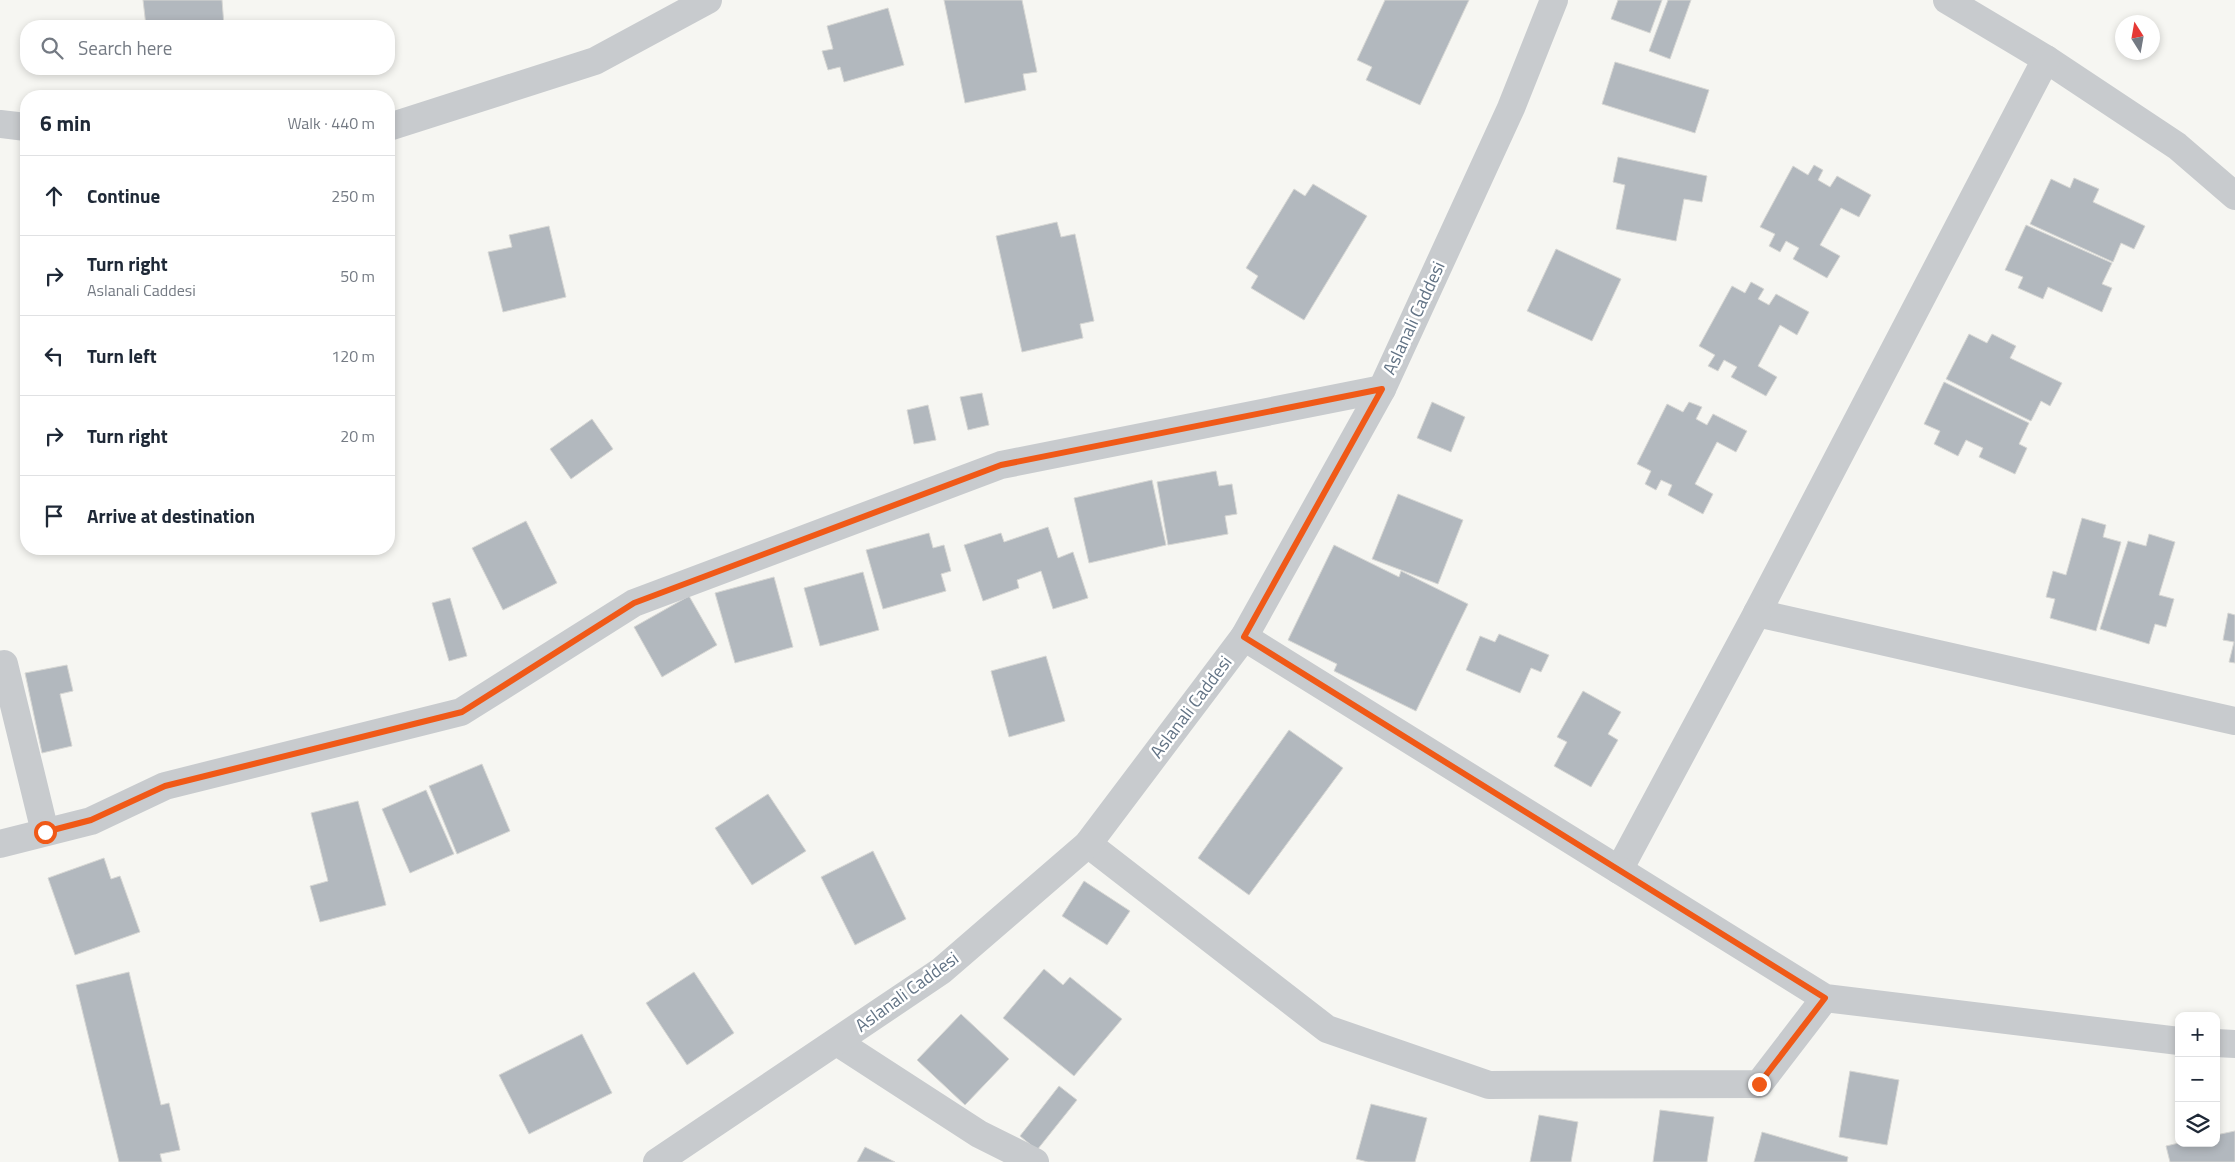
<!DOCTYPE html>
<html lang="en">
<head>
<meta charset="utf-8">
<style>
  :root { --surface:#fff; --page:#f2f2f3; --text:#1f2937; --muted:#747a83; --line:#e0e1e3 }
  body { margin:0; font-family:"Titillium Web",sans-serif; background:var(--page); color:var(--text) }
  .controls { position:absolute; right:15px; bottom:15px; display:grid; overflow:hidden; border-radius:10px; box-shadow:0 2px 8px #0003 }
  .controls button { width:45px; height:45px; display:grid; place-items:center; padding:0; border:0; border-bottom:1px solid var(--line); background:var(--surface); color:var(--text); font:25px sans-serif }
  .compass { position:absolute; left:2115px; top:15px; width:45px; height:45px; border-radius:50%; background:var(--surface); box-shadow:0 2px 8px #0003; rotate:349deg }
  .stop { position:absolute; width:15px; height:15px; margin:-11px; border:4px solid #f05917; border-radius:50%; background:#fff }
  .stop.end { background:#f05917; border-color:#fff; box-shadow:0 1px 5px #0008 }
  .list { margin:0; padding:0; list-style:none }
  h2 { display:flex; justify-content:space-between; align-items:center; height:65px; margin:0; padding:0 20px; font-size:21px }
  h2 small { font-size:16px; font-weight:400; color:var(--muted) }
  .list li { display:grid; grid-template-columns:32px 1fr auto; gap:15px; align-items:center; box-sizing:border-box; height:80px; padding:0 20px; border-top:1px solid var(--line) }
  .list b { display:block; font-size:19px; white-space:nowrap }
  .list p { margin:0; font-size:16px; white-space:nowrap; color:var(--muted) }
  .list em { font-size:16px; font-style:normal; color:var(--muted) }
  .icon { flex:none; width:28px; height:28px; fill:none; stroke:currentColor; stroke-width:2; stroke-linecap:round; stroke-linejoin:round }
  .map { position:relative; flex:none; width:2235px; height:1162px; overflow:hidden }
  .search { position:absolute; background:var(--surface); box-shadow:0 2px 8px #0003; left:20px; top:20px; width:375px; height:55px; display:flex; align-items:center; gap:12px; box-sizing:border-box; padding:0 18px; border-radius:20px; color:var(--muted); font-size:19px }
  .panel { position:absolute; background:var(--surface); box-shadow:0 2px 8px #0003; left:20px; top:90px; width:375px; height:465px; border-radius:20px }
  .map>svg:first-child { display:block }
  .building { fill:#b2b8be; stroke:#d7d7d4 }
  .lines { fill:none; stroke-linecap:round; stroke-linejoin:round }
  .minor { stroke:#c8cbce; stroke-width:28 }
  .tertiary { stroke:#c8cbce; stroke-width:28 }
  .route { stroke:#f05917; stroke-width:6 }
  .labels { text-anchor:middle; stroke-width:5; stroke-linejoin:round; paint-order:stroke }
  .street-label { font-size:18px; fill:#627385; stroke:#fff }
</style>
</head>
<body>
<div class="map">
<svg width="2235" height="1162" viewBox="0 0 2235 1162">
  <rect width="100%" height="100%" fill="#f6f6f2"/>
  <g class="building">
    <path d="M143,0H222L224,26H146Z"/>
    <path d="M944,0H1022L1037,72L1023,74L1026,90L965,103Z"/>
    <path d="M1385,0H1469L1420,105L1366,80L1372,67L1357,60Z"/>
    <path d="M1618,0H1662L1650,33L1611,19Z"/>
    <path d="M1668,0H1691L1670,59L1649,51Z"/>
    <path d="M888,8L904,65L844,82L840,67L828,70L822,51L833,49L827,26Z"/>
    <path d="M1615,62L1709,90L1695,133L1602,104Z"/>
    <path d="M1618,157L1707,176L1702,202L1684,199L1676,241L1616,229L1625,185L1613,182Z"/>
    <path d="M1814,165L1823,170L1818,180L1830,187L1837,176L1871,195L1859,217L1841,208L1820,245L1840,256L1827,278L1793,259L1799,248L1786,241L1780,252L1769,246L1775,234L1760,227L1793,166L1808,175Z"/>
    <path d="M2074,178L2099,189L2093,202L2145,226L2134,249L2121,243L2113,262L2030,224L2051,179L2070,188Z"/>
    <path d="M1313,184L1367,216L1304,320L1251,288L1258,276L1246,268L1294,189L1305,196Z"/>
    <path d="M1057,222L1061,237L1075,234L1094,321L1080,324L1083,338L1022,352L996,236Z"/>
    <path d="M2026,225L2112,263L2102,284L2112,288L2102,312L2048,287L2043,299L2018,288L2023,277L2005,270Z"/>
    <path d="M549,226L566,297L503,312L488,252L512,247L509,235Z"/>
    <path d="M1556,249L1621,279L1592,341L1527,311Z"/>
    <path d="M1751,282L1764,289L1758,299L1769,305L1776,294L1809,312L1797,335L1780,325L1758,366L1777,377L1766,396L1731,377L1737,367L1724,360L1718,371L1708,366L1715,355L1699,346L1732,286L1745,293Z"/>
    <path d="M1969,334L1987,343L1992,334L2016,346L2010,358L2062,383L2050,406L2041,401L2031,421L1946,379Z"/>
    <path d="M1944,382L2029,423L2019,444L2027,448L2015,474L1979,457L1983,448L1966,440L1958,456L1934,444L1940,431L1924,424Z"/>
    <path d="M982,393L989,425L968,430L960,397Z"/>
    <path d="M1432,402L1465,417L1451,452L1417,438Z"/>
    <path d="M1689,402L1702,407L1696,419L1707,425L1713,414L1747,431L1736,452L1717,442L1695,484L1713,494L1703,514L1668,495L1672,485L1661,480L1656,490L1645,484L1651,471L1637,464L1667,404L1683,412Z"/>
    <path d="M928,405L936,440L914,444L907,410Z"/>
    <path d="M592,419L613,449L571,479L550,449Z"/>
    <path d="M1216,471L1219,486L1232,484L1237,514L1225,516L1228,534L1168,545L1157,482Z"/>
    <path d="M1152,480L1166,545L1089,563L1074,498Z"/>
    <path d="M1398,494L1463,520L1438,584L1372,559Z"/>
    <path d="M2082,518L2106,525L2103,537L2121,542L2096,631L2050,618L2055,599L2046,597L2053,571L2066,575Z"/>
    <path d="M526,521L557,583L503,610L472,548Z"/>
    <path d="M1048,527L1058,558L1073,552L1088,598L1053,609L1041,571L1017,580L1019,588L983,601L964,545L1001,533L1004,542Z"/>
    <path d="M929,533L933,548L944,545L951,571L941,574L946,591L883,609L866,550Z"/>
    <path d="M2149,534L2175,542L2159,595L2174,599L2166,627L2155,624L2149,644L2100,629L2128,541L2146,546Z"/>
    <path d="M1334,545L1399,577L1401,571L1468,604L1416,711L1334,671L1337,664L1288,640Z"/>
    <path d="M863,572L879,630L820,646L804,588Z"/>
    <path d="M774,577L793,647L735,663L715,593Z"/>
    <path d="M689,596L717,645L662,677L634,627Z"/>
    <path d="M450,598L467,656L449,661L432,603Z"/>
    <path d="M2228,613L2235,615V663L2229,662L2234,642L2223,640Z"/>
    <path d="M1499,634L1549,655L1541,672L1531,668L1520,693L1466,670L1480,636L1495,642Z"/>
    <path d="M1046,656L1065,721L1009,737L991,671Z"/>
    <path d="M67,665L73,691L60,694L72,746L42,753L25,673Z"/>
    <path d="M1583,691L1621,712L1608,734L1618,740L1591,787L1554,766L1567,742L1557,737Z"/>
    <path d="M1289,730L1343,768L1249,895L1198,858Z"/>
    <path d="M482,764L510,831L457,854L429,786Z"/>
    <path d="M426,790L454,854L410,873L382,809Z"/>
    <path d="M768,794L806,851L752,885L715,828Z"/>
    <path d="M358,801L386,905L320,922L310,886L328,881L311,813Z"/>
    <path d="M873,851L906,919L855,945L821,877Z"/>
    <path d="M104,858L111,879L120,876L140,932L75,955L48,878Z"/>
    <path d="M1084,881L1130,911L1107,945L1062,916Z"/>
    <path d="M1044,969L1063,985L1070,977L1122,1019L1074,1076L1003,1018Z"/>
    <path d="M129,972L161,1105L169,1103L180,1150L160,1154L162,1162H119L76,985Z"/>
    <path d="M694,972L734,1033L687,1065L646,1003Z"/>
    <path d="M961,1014L1009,1059L965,1105L917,1060Z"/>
    <path d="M582,1034L612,1093L529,1134L499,1075Z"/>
    <path d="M1850,1071L1899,1080L1887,1145L1839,1137Z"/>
    <path d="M1059,1086L1077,1100L1037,1150L1020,1136Z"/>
    <path d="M1371,1104L1427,1118L1415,1162H1368L1356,1159Z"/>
    <path d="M1660,1110L1714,1117L1707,1162H1653Z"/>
    <path d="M1539,1115L1578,1122L1571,1162H1530Z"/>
    <path d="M2235,1131V1162H2170L2166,1146L2179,1143H2216V1135Z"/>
    <path d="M1762,1132L1848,1157L1847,1162H1754Z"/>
    <path d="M865,1147L895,1162H857Z"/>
  </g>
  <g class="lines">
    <g class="minor">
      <path d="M1947,0L2046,59L2177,146L2235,196"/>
      <path d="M2046,59L1757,613L2235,721"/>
      <path d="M0,124L26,127"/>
      <path d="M389,127L595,61L708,0"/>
      <path d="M1244,637L1619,870L1757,613"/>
      <path d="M4,664L45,832"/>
      <path d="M0,844L91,821L165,786L461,712L634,603L1001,465L1382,389"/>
      <path d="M1088,844L1327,1029L1489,1085L1759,1084L1825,998"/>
      <path d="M1619,870L1825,998L2179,1041"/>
      <path d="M837,1042L979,1134L1035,1162"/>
      <path d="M2216,1043L2235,1044"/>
    </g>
    <path class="tertiary" d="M657,1162L941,971L1088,844L1244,637L1382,389L1511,108L1554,0"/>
  </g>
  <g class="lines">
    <path class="route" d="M45,832L91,820L165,786L462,712L634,603L1001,465L1382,389L1244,637L1825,998L1759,1084"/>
  </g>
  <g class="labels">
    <g class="street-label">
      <text transform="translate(1414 318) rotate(-65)" y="6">Aslanali Caddesi</text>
      <text transform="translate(1191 707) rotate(-53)" y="6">Aslanali Caddesi</text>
      <text transform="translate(907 992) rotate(-36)" y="6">Aslanali Caddesi</text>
    </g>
  </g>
</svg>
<div class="controls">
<button>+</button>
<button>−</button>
<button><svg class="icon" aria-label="layers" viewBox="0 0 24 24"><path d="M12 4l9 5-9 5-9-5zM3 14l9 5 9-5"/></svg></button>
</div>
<svg class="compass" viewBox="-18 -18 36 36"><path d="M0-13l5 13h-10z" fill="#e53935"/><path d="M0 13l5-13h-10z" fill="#747a83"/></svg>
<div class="stop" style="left:45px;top:832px"></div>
<div class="stop end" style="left:1759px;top:1084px"></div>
<div class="search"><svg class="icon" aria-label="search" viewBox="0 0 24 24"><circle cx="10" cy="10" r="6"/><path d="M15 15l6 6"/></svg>Search here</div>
<section class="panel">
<h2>6 min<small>Walk · 440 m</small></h2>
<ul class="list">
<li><svg class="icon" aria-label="ahead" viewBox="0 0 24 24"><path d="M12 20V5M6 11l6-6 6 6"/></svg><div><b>Continue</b></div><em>250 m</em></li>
<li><svg class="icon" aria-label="right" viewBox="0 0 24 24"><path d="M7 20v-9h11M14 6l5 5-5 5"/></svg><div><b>Turn right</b><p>Aslanali Caddesi</p></div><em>50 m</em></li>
<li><svg class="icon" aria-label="left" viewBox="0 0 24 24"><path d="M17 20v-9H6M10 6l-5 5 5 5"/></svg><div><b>Turn left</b></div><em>120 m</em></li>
<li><svg class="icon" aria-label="right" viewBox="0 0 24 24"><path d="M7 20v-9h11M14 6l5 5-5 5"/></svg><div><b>Turn right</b></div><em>20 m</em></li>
<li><svg class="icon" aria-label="arrive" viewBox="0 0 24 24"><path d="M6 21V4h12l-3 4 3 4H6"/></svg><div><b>Arrive at destination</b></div></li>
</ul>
</section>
</div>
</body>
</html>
